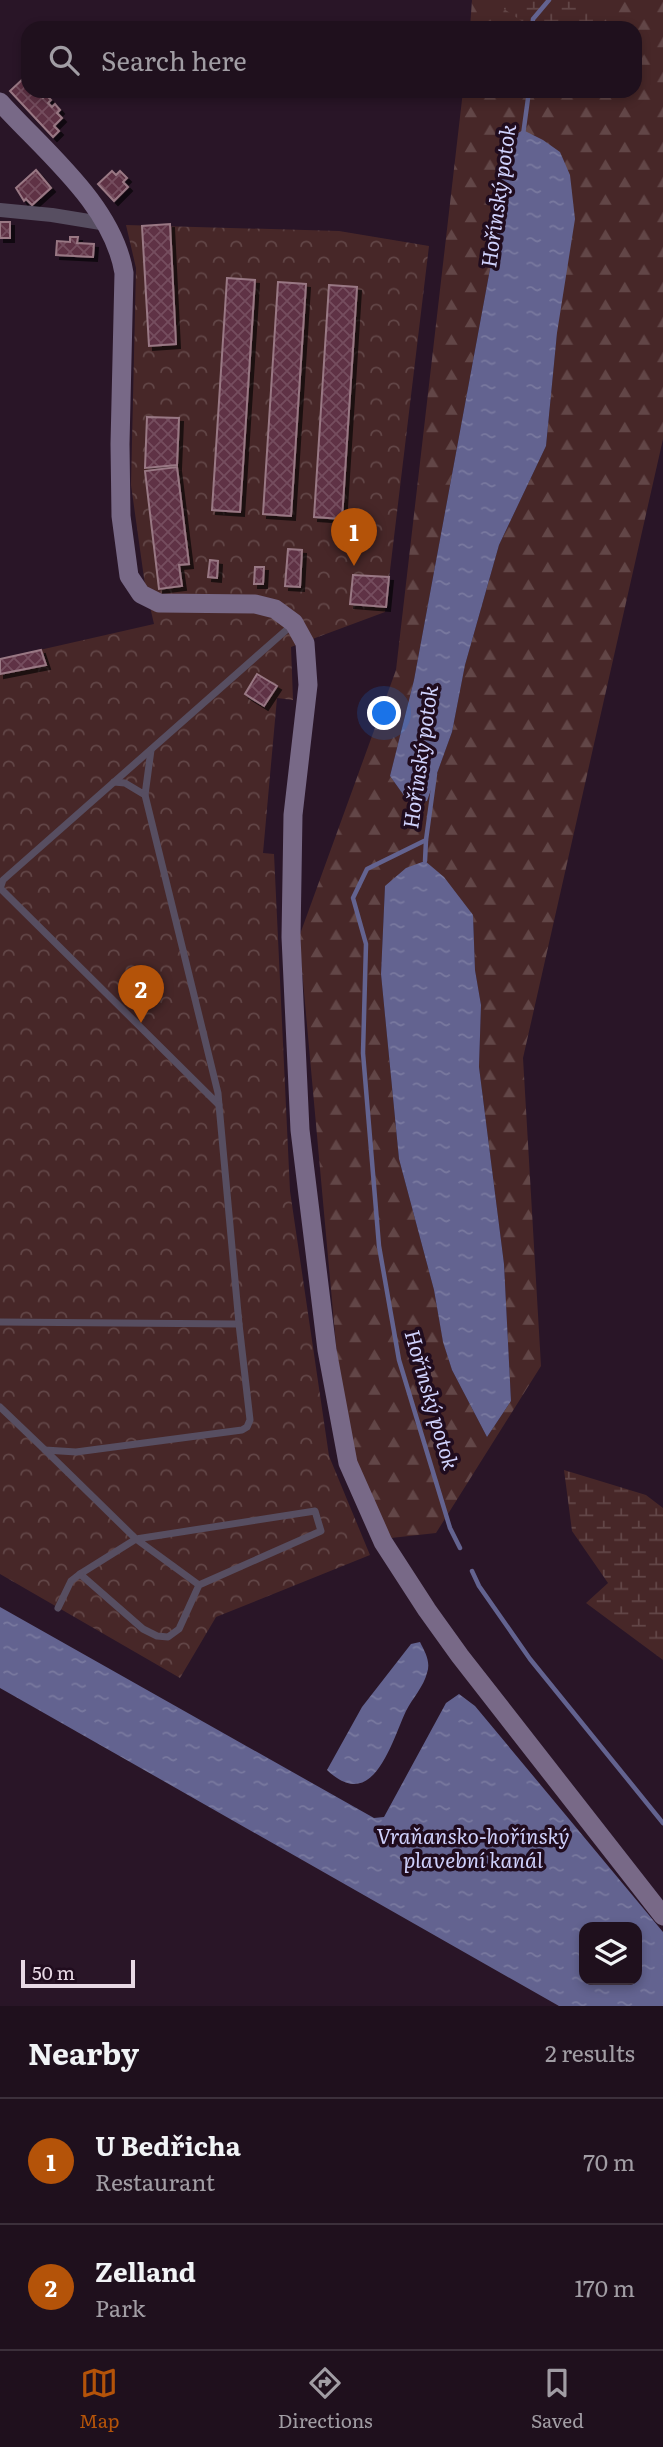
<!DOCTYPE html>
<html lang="en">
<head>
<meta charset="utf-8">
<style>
  :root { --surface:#1f101d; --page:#2c1e2a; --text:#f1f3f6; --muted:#a19da4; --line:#3c303b; --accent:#b45309 }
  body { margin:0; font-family:Literata,serif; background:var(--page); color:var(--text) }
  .controls { position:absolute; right:21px; bottom:21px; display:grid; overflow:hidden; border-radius:14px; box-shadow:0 4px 10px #0003 }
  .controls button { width:63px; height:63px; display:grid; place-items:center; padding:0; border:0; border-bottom:2px solid var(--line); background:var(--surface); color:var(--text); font:35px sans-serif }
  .scale { position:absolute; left:21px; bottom:18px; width:114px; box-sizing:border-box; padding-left:7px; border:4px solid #e8d9e5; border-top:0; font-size:19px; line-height:24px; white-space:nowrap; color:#e8d9e5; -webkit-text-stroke:5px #200c1e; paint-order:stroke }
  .you { position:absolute; left:385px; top:714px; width:24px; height:24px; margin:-18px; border:5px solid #fff; border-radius:50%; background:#1a73e8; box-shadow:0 0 0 10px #1a73e833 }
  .badge { display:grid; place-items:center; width:46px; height:46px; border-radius:50%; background:var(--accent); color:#fff; font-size:23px; font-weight:700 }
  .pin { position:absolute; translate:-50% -58px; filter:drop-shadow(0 2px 4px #0008) }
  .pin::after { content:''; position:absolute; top:37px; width:24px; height:21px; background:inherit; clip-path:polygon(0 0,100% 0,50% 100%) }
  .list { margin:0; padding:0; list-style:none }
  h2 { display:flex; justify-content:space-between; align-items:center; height:91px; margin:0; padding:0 28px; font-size:30px }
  h2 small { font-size:23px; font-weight:400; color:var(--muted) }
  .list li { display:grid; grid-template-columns:46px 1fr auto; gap:21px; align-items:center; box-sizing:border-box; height:126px; padding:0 28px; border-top:2px solid var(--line) }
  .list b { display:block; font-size:26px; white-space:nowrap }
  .list p { margin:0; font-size:23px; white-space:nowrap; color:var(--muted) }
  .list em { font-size:23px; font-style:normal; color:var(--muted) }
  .icon { flex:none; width:38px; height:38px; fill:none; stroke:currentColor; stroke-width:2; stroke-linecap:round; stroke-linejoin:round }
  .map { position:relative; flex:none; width:663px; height:2006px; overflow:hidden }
  .search { position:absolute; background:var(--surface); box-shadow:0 4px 10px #0003; left:21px; right:21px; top:21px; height:77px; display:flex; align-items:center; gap:18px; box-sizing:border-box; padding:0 24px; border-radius:21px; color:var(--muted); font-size:26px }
  .sheet { height:343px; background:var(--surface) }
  nav { display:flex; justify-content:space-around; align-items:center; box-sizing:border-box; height:98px; border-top:2px solid var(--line); background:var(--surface); font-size:19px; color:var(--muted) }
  nav a { display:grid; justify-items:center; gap:4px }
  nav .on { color:var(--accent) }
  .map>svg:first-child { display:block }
  .forest { fill:url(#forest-firs); fill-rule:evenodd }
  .wetland { fill:url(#wetland-marsh) }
  .park { fill:url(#park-crowns) }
  .water { fill:url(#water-ripples); fill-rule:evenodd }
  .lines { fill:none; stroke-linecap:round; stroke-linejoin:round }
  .stream { stroke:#636390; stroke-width:4.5 }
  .building { fill:url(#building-cross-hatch); stroke:#997884; stroke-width:2; filter:url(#shadow) }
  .lane { stroke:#574e61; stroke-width:7 }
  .street { stroke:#574e61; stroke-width:14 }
  .secondary { stroke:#786987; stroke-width:19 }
  .labels { text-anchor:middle; stroke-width:7; stroke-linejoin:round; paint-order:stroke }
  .water-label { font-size:21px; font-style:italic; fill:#cfd1fc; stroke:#200c1e }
</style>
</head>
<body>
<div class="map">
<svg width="663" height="2006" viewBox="0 0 663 2006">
  <defs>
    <pattern id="forest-firs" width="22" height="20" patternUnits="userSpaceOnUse" patternTransform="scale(1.75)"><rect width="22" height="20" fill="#472728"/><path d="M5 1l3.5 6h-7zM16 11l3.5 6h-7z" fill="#624647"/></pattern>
    <pattern id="wetland-marsh" width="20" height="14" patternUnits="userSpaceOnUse" patternTransform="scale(1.75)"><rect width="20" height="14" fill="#472728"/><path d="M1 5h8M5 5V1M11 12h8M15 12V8" fill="none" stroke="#624647"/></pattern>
    <pattern id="park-crowns" width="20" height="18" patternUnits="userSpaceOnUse" patternTransform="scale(1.75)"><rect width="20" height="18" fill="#472728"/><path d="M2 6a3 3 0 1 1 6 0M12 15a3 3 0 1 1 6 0" fill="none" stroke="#624647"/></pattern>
    <pattern id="water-ripples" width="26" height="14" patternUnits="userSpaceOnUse" patternTransform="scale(1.75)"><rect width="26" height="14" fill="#636390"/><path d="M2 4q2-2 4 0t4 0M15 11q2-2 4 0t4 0" fill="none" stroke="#79799f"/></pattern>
    <pattern id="building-cross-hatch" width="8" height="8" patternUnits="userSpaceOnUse" patternTransform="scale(1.75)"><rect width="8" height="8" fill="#5e3144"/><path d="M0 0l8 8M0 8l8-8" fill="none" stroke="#754e5f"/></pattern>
    <filter id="shadow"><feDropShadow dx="4" dy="4" stdDeviation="0" flood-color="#0009"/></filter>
  </defs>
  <rect width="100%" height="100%" fill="#291527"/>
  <path class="forest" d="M472,0H663V439L523,1058L541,1366L436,1533L391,1538L345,1444L299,937L396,670L463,91H635V28H470ZM505,149L557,333L546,446L499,545L465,665L452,732L427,801L410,804L390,776L414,680L490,269ZM385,886L473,915L475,970L481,1005L479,1067L504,1264L511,1401L487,1437L452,1370L443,1341L434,1290L399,1159L381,974Z"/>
  <g class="wetland">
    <path d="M504,0H598L591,28H532L504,9Z"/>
    <path d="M564,1470L646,1495L663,1508V1660L586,1603L608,1583L572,1531Z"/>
  </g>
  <path class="park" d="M126,225L339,231L429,246L385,612L291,647L293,700L277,698L263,853L274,854L290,1191L329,1456L370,1555L216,1617L180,1678L0,1574V659L154,624L145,585L131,485L136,268Z"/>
  <g class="water">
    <path d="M523,130L543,140L560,152L570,175L575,219L557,333L546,446L499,545L465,665L452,732L427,801L410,804L390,776L414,680L490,269L505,149L512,137Z"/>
    <path d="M425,861L444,877L473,915L475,970L481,1005L479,1067L504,1264L511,1401L487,1437L452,1370L443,1342L434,1290L399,1159L381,974L385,886L406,868Z"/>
    <path d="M0,1607L374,1818L384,1817L446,1703L459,1694L475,1706L663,1932V2006H559L0,1688ZM584,1927H637V1980H584Z"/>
    <path d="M420,1642C425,1652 431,1662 427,1673C424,1686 412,1699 406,1711C391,1743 373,1814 327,1770L362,1707L411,1644Z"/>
  </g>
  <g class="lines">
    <g class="stream">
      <path d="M532,28L533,19L549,0"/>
      <path d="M523,135L529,91"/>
      <path d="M435,774L426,840L367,869L353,898L366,944L363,1053L379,1246L399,1360L450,1528L460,1548"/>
      <path d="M425,861L426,840"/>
      <path d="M472,1571L479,1586L530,1659L663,1823"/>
    </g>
  </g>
  <g class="building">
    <path d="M24,78L28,82V91H36L43,98L46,95L51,100L48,103L52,107L55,104L60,110L57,113L62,118L54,126L59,131L53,137L10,91Z"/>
    <path d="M36,170L51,188L32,205L26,199L24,201L16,188Z"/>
    <path d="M112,171L116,175L120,171L127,178L123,182L128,187L114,201L98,184Z"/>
    <rect x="0" y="222" width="10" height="16"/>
    <path d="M170,224L176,344L149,346L142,226Z"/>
    <path d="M70,237H78L77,243L94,244L93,257L56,255L57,241L70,242Z"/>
    <path d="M227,278L255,280L240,512L212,510Z"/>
    <path d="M278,282L306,284L291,516L263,514Z"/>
    <path d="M329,285L357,287L342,519L314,517Z"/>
    <path d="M147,417L179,418L177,465L145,468Z"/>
    <path d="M177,467L189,564L179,565L182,586L159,589L145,471Z"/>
    <path d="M288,549L302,550L300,587L285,586Z"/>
    <path d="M210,560L218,561L217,578L208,577Z"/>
    <path d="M255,567H264L263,584H254Z"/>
    <path d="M353,575L389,577L386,607L350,604Z"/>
    <path d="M41,650L46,665L0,674V659Z"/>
    <path d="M257,674L277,686L264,706L245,694Z"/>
  </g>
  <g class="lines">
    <g class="lane">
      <path d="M114,782L125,783L145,795L151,750"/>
      <path d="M0,888L219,1105L218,1093L145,795"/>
      <path d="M0,889L3,880L292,625"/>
      <path d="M0,1322L239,1324L219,1105"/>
      <path d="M0,1407L45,1450L76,1452L242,1430L247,1427L250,1420L239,1324"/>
      <path d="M45,1450L136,1539L315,1511L321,1531L199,1585L179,1629L168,1637L157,1636L143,1629L80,1574L136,1539L199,1585"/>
      <path d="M58,1608L71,1581L80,1574"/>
    </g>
    <path class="street" d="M0,210L52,215L107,224"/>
    <path class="secondary" d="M0,102C44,151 113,205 124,273L120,444L121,516L129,576L141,594L159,603L255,604L275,609L294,623L305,643L308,685L293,815L291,937L300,1130L327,1350L348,1463L383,1542L427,1610L460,1656L663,1916"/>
  </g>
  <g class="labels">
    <g class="water-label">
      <text transform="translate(499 196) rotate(-82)" y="7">Hořínský potok</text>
      <text transform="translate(421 757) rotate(-82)" y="7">Hořínský potok</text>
      <text transform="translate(431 1400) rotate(74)" y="7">Hořínský potok</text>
      <text x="473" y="1844">Vraňansko-hořínský<tspan x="473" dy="24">plavební kanál</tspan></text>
    </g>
  </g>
</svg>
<div class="controls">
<button><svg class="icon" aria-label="layers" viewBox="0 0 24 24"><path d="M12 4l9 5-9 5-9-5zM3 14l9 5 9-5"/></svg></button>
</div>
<div class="scale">50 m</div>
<div class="you"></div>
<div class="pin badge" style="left:354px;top:566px">1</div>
<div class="pin badge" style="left:141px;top:1023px">2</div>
<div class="search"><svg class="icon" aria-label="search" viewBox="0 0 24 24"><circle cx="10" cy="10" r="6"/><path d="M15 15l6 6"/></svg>Search here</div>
</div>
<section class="sheet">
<h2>Nearby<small>2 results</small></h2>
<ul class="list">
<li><span class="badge">1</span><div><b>U Bedřicha</b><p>Restaurant</p></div><em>70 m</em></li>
<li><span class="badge">2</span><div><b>Zelland</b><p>Park</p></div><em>170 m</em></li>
</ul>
</section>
<nav>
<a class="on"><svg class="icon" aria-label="map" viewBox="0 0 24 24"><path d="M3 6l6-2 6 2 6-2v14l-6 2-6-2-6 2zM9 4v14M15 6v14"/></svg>Map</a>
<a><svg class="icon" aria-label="directions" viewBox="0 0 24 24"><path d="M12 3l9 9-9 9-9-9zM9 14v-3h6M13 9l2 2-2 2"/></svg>Directions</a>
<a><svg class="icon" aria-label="saved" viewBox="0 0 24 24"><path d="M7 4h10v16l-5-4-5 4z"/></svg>Saved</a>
</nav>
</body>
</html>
